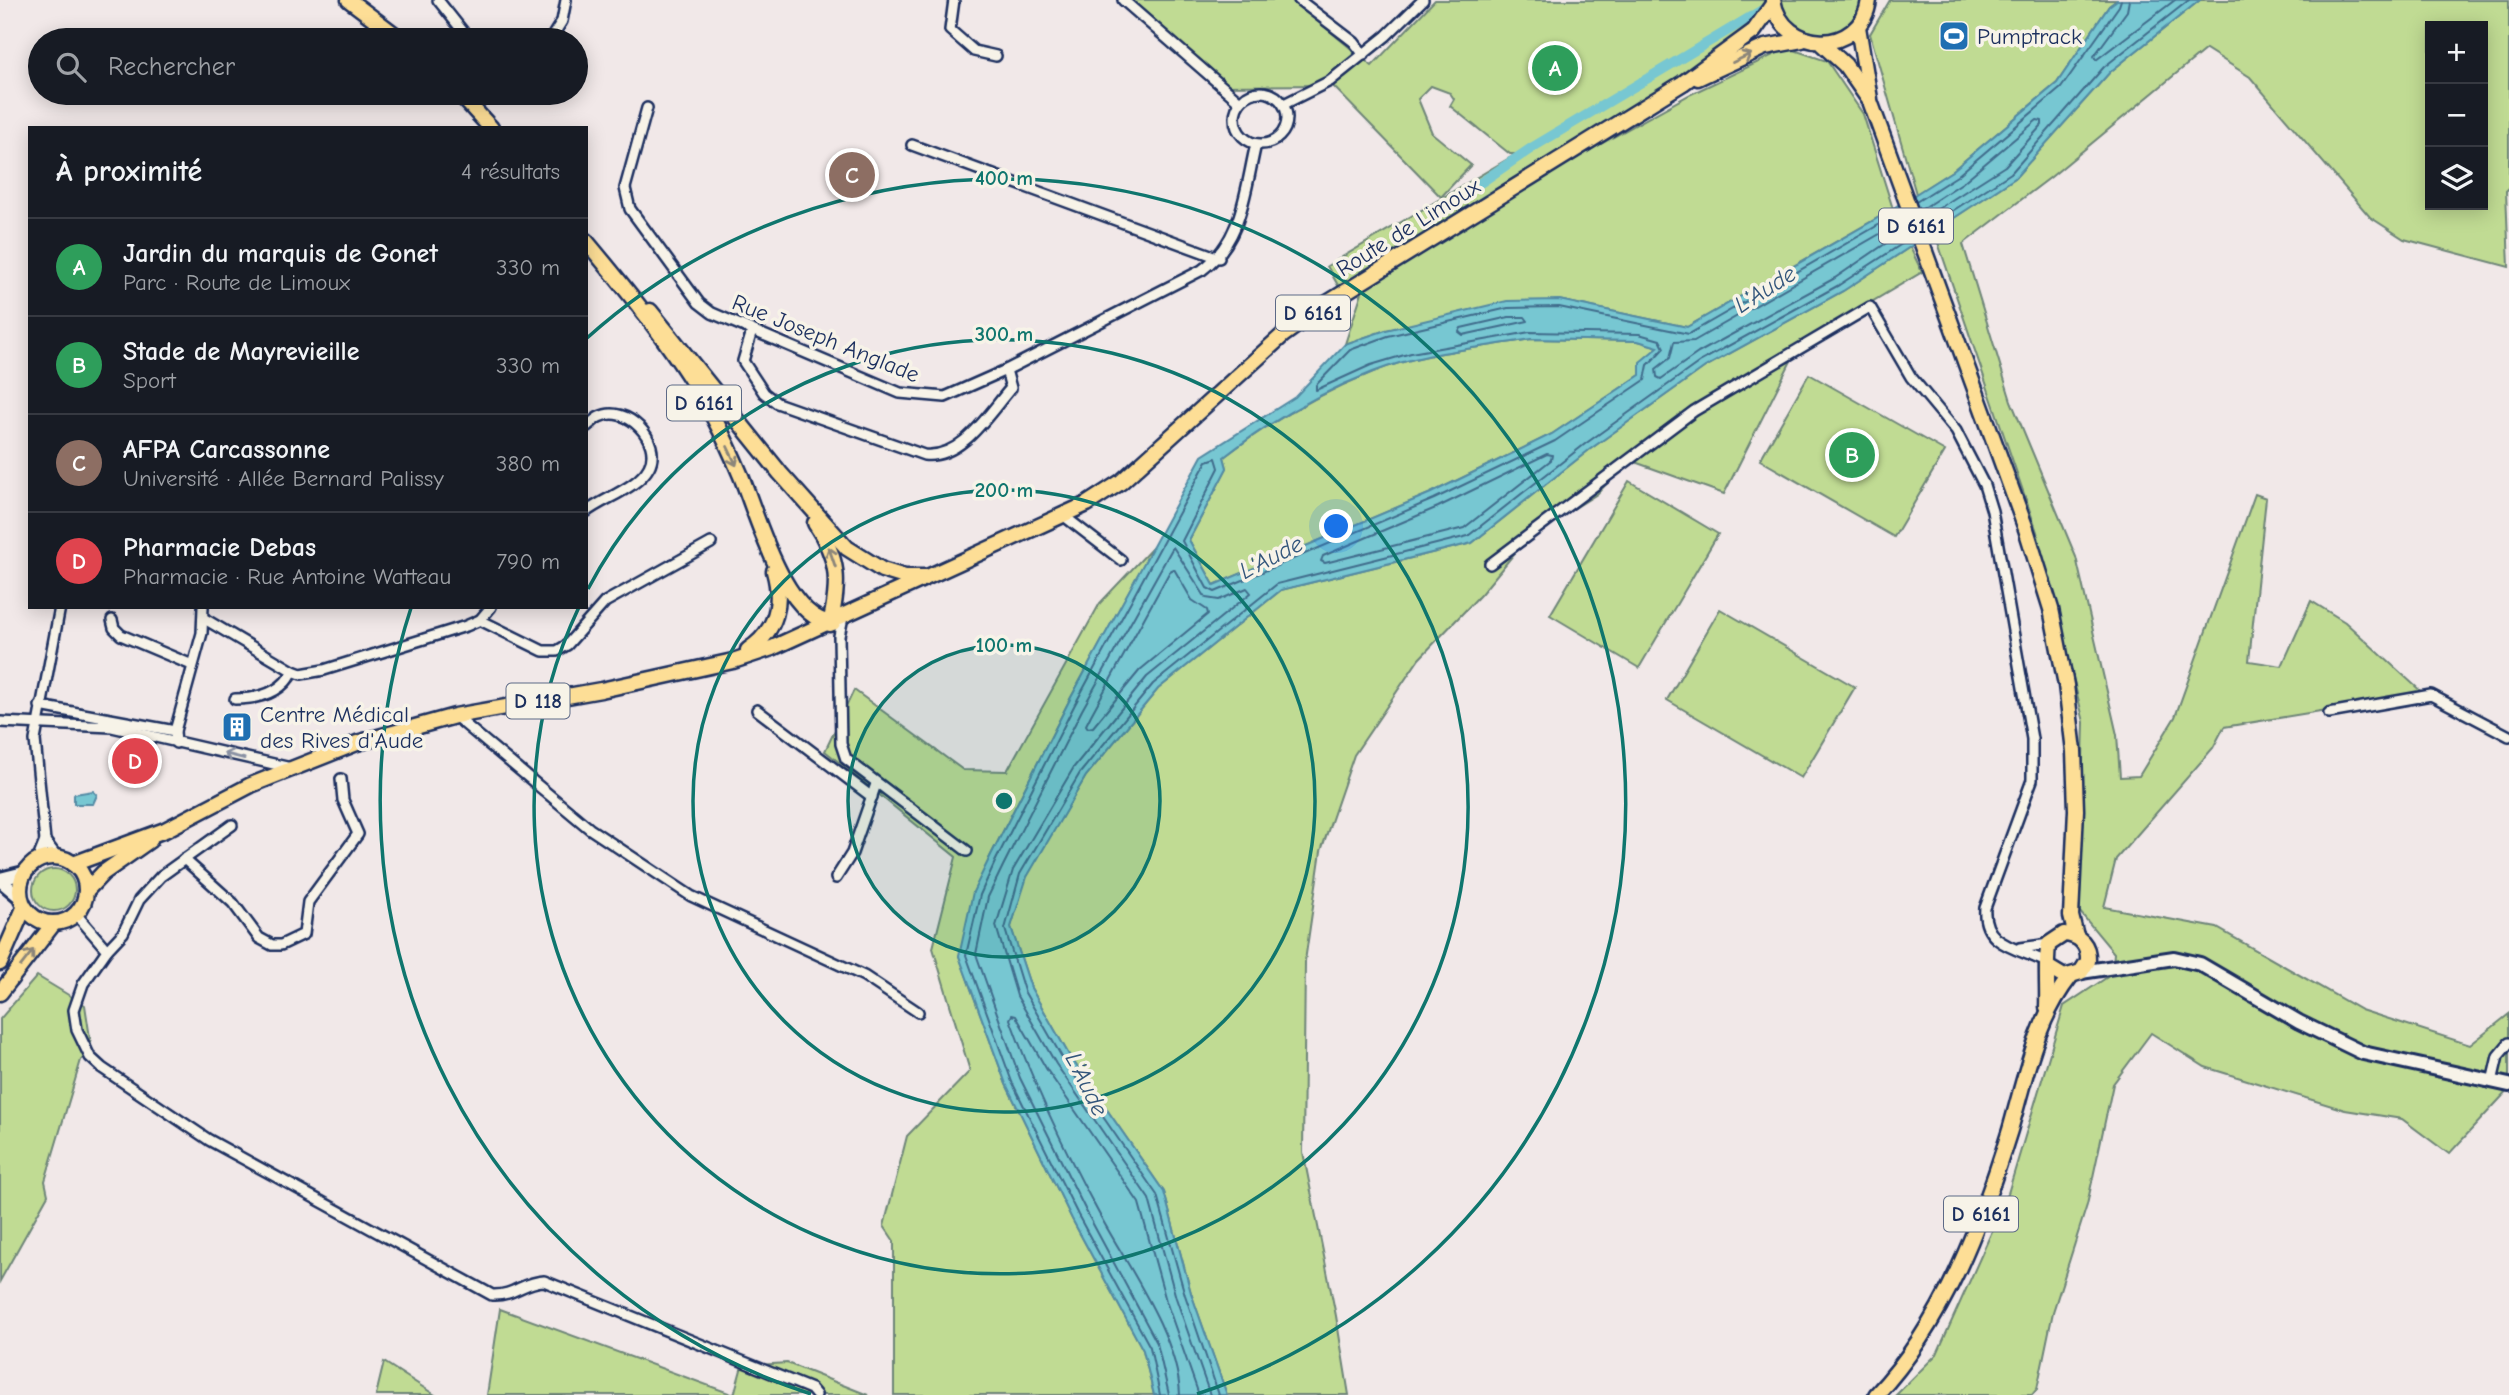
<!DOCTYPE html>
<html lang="fr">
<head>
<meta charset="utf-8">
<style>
  :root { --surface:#171b24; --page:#242831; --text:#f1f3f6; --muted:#9ea1a6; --line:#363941; --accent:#1f6fb2 }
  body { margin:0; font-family:"Comic Neue",sans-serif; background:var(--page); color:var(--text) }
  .controls { position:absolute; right:21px; top:21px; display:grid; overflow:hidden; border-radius:0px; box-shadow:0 4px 18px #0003 }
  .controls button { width:63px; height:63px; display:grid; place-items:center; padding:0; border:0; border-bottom:2px solid var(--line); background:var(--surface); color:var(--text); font:35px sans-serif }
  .you { position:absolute; left:1337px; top:527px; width:24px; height:24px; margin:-18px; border:5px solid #fff; border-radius:50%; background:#1a73e8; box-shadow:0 0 0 10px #1a73e833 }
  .badge { display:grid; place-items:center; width:46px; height:46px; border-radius:50%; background:var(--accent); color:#fff; font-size:23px; font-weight:700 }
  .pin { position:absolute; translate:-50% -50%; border:4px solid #fff; box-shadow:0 2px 7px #0006 }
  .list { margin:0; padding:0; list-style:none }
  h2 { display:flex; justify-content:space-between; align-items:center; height:91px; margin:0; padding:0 28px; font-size:30px }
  h2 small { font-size:23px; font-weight:400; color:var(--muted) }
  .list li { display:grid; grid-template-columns:46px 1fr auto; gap:21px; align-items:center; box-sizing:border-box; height:98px; padding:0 28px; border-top:2px solid var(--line) }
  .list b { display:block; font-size:26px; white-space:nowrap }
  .list p { margin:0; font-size:23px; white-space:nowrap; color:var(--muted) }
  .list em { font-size:23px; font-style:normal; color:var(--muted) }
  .icon { flex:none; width:38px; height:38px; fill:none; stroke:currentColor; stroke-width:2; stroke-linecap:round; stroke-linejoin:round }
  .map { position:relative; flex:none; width:2509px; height:1395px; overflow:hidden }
  .search { position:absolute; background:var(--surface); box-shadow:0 4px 18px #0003; left:28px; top:28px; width:560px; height:77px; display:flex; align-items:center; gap:18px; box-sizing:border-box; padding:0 24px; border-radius:38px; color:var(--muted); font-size:26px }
  .panel { position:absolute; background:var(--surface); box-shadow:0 4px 18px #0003; left:28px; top:126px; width:560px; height:483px; border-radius:0px }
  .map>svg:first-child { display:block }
  .green { fill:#c0db93; stroke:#6e8578; stroke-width:2; fill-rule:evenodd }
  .water { fill:#77c7d2; stroke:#528aa4; stroke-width:2; fill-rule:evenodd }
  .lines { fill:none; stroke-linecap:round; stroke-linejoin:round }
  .shore { stroke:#406c8c; stroke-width:2 }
  .canal { stroke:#77c7d2; stroke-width:10 }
  .street-casing { stroke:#1b2f5e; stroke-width:14 }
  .secondary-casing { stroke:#1b2f5e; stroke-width:18 }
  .primary-casing { stroke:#1b2f5e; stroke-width:19 }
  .street { stroke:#f7f3e8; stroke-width:9 }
  .secondary { stroke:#f7f3e8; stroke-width:12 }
  .primary { stroke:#fdde96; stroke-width:14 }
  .oneway { stroke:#8c867a }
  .oneway2 { stroke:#8991a3 }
  .ring { fill:none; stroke:#0f766e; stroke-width:3.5 }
  .labels { text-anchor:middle; stroke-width:7; stroke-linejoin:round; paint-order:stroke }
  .shield { fill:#f7f3e8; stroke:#5d6a87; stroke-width:2 }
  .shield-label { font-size:21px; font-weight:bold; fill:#1b2f5e }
  .poi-label { font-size:23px; fill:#1b2f5e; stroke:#f7f3e8; text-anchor:start }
  .street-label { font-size:23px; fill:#1b2f5e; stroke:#f7f3e8 }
  .water-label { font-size:24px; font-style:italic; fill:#32557b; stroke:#f7f3e8 }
  .centre { fill:#0f766e; stroke:#f7f3e8; stroke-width:3.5 }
  .ring-label { font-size:21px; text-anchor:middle; font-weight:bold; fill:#0f766e; stroke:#f7f3e8; stroke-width:7; stroke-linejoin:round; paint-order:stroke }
</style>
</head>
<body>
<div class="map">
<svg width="2509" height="1395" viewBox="0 0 2509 1395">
  <rect width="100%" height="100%" fill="#f1e8e8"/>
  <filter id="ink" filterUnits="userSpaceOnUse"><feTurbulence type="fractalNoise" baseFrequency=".0143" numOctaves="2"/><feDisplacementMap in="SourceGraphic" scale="14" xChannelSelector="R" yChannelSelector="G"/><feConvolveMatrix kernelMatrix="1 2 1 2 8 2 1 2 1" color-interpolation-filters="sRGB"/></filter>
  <g filter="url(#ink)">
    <g class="green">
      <path d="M1125,0H1292L1372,66L1435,0H1767L1763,16L1744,36L1339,287L1327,266L1516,154H1510L1450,106L1454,99L1450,93L1431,86L1418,99L1432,133L1471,165L1441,197L1332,85L1213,86Z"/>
      <path d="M1781,0H1864L1856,21L1833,36C1808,32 1787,30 1781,0Z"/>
      <path d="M1890,0H2117L2109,6L2057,83L1952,171L1916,194L1870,34Z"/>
      <path d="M2200,0H2509V188L2506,191L2509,267L2404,239L2370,217L2250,77L2206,49L2051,177L1963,244L2011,401L2076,557L2117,735L2120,777L2139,776L2175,717L2255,494L2266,498L2249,661L2282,666L2311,601L2345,622L2424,694L2224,727L2213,748L2116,859L2104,907L2217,928L2361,1010L2470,1045L2509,1014V1089L2449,1154L2402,1119L2345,1110L2205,1067L2151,1033L2113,1084L2087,1205L2053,1312L2037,1389L2032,1395H1896L1937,1354L2006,1200L2064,1006L2112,974L2114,953L2079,911L2084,722L2037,532L1934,231L2015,178L2110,72ZM2430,26H2483V205H2430Z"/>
      <path d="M1788,48L1827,61L1863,114L1893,209L1687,327L1559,300L1386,330L1345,344L1363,289L1466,221L1592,149L1689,95Z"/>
      <path d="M1910,247L1922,272L1799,345L1724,494L1629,460L1597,494L1527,538L1481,594L1419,659L1354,755L1321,851L1305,961L1303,1152L1336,1316L1349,1395H1227L1191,1293L1164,1192L1069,1055L1031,988L1011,927L1026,877L1086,776L1158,689L1281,590L1472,543L1589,450L1705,367L1843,291Z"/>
      <path d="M1531,339L1638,341L1659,347L1640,375L1552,434L1431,493L1214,585L1189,540L1227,468L1224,457C1268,423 1321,393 1373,372C1422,352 1479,348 1531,339Z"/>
      <path d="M1809,374L1945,451L1894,537L1760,460Z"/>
      <path d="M1629,481L1718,534L1639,668L1550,615Z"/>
      <path d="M1153,547L1068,703L989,859L959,956L1006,1084L1072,1219L1143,1350L1154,1395H894V1241L884,1226L907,1136L970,1071L933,948L956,857L825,751L854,690L963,770L1007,771L1100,603Z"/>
      <path d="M1720,609L1855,687L1801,778L1667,700Z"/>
      <circle cx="54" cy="890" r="21"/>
      <path d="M37,976L85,1005L92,1051L81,1060L45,1181L48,1195L0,1281V1019Z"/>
      <path d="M500,1309L734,1395L742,1366L787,1363L868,1395H487Z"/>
      <path d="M384,1362L435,1395H376Z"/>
    </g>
    <g class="water">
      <path d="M2117,0H2200L2110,72L2015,178L1843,291L1705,367L1589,450L1472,543L1281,590L1158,689L1086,776L1027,877L1011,927L1031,988L1069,1055L1164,1192L1191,1293L1227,1395H1154L1143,1350L1072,1219L1006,1084L959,956L973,892L989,859L1068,703L1202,456L1295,397L1345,344L1386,330L1507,301L1559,300L1687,327L1876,219L1952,171L2057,83L2109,6ZM1531,339L1638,341L1658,347L1640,362V375L1552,434L1431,493L1214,585L1189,540L1227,468L1224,457C1268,423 1321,392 1373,372C1422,352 1479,348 1531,339Z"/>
      <path d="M93,791L97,795L93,804H74V794Z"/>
    </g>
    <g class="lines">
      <g class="shore">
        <path d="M2129,0L2127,11L2094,56L2096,60L2175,0"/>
        <path d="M1916,202L1957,176L2061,88L2119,6L2121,0"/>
        <path d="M1919,211L1962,183L2037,120L2042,121V125L2005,166L1922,219"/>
        <path d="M1904,220L1694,341L1674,342L1670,358L1656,369L1657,377L1661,379L1698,353L1835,278L1907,229"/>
        <path d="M1926,228L2011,173L2104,67L2189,0"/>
        <path d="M1509,317H1525L1528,321L1463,335L1459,332L1461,328Z"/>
        <path d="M1547,454L1552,455L1551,460L1464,528L1325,563L1321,561L1323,556L1438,507Z"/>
        <path d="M1174,569L1192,600L1207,610L1208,614L1140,670L1093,727L1088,728L1086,725L1091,715L1170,571Z"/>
        <path d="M1160,1395L1150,1347L1078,1215L1012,1082L966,955L980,895L995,862L1074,706L1207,461L1216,458L1219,468L1182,541L1207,588L1215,592L1434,499L1555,441L1645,380L1648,365L1664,348L1660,340L1639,334L1530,332L1411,353L1371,365L1316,390V385L1350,350L1388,336L1508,308L1559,307L1689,334L1901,212"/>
        <path d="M1169,1395L1157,1343L1086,1211L1020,1078L976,954L988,897L1003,866L1082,710L1173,547L1206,598L1219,600L1247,588L1251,593L1147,677L1074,767L1013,870L996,926L1017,996L1056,1064L1149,1199L1176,1298L1210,1395"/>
        <path d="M1180,1395C1178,1334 1125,1263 1097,1210C1064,1149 1034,1085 1010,1019L1012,1015L1016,1016L1047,1070L1139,1203L1166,1301L1199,1395"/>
        <path d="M1219,1395L1185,1295L1157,1195L1063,1059L1024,991L1005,929L1020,874L1080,773L1153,684L1277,584L1468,536L1585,444L1701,361L1839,285L1911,238"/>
      </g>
      <path class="canal" d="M1467,192L1533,147L1762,10"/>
      <g class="street-casing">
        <g id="street">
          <path d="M438,0L469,39L474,40"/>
          <path d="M954,0L950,30L974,51L996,56"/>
          <path d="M1123,0L1240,102"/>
          <path d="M1299,0L1354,42L1364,55"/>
          <path d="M550,40L562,21L566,0"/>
          <circle cx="1261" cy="118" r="26"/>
          <path d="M1284,104L1330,81L1386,36L1423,0"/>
          <path d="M647,108L625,188L630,209L699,303L712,313L900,393L945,397L1006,370L1202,270C1243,240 1245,190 1256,144"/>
          <path d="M912,145L1219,258"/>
          <path d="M752,331L743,361L764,393L777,403L924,455C962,459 988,414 1011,388L1006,370"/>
          <path d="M586,427C590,424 595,419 599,417C626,403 663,441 649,467C638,488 604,498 586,512"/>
          <path d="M1064,516L1121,560"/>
          <path d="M1490,564L1694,411L1870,307L1911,377L1956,431L1984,485L1992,511L2032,739V780L1985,908C1982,946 2019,948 2046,962"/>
          <path d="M203,618L293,671L301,674L324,670L466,626L480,620L491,607"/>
          <path d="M112,620L114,628L121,635L192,665"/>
          <path d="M480,620L543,651H557L567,645L605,602L711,543"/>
          <path d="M842,622L839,636L841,744L846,759L967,851"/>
          <path d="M235,699C258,699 282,693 293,671"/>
          <path d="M40,706L175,731"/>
          <path d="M757,710L872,797"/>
          <path d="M2329,713L2431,695L2509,736"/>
          <path d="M455,716L590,829L691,896L864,976L918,1012"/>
          <path d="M0,722L112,727L291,768"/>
          <path d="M176,743L175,731L202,633L203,607"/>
          <path d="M45,841L58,858"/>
          <path d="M184,859L233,903L259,938L272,945H281L304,934L308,902L358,834L343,800L341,779"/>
          <path d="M37,861L45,841L35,740L60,607"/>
          <path d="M836,878L852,853L876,784"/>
          <path d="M76,914L107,950L83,984L74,1010L77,1030L90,1057L102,1068L209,1140L492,1295C515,1296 522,1282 544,1281L811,1389L816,1395"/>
          <path d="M2020,948L2049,944"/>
          <path d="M107,950L123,933L139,900L161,876L232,825"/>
          <path d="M2492,1082L2498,1056L2509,1043"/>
        </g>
      </g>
      <g class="secondary-casing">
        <g id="secondary">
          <path d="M0,879L24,873"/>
          <path d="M0,880L20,897"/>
          <path d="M2081,972L2174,958L2200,964L2299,1022L2363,1053L2509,1085"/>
        </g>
      </g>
      <g class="primary-casing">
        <g id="primary">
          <path d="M349,0L402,40"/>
          <path d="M1773,0C1782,55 1862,56 1869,0"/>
          <path d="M1858,27L1870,99"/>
          <path d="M1822,44L1845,65L1870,101L2026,529L2051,609L2066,685L2074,751L2076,810L2071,916L2076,936"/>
          <path d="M1698,78L1765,47L1802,40"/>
          <path d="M459,93L491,128"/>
          <path d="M586,241C632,296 680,355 714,418C724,437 733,457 741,476C757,515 785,620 833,623"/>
          <path d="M650,311L780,473L847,548L882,570L905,577H925"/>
          <path d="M815,523C839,559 840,582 830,624"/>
          <path d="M748,650C777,631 783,603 774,571"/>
          <circle cx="53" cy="890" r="33"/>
          <path d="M73,864L165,830L251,785L357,743L455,716L601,690L733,661L772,648L1087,504L1121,482L1283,335L1329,302L1683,83L1754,31L1773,4"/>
          <path d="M86,891L103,873L150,840"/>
          <path d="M0,963L24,908"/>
          <path d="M0,993L54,923"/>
          <path d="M2047,1007C2048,993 2045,953 2049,944L2064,934C2080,935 2089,945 2088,961L2081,972L2064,977L2049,968"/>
          <path d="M1876,1395C1944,1323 1981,1223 2010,1130C2025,1078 2036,1020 2070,977"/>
        </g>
      </g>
      <use href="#street" class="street"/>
      <use href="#secondary" class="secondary"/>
      <use href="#primary" class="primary"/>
    </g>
    <defs><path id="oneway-shaft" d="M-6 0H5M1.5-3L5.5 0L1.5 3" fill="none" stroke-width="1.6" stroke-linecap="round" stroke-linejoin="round" transform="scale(1.75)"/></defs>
    <g class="oneway">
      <use href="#oneway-shaft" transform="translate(1742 58) rotate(-26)"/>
      <use href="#oneway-shaft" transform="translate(732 456) rotate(65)"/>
      <use href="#oneway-shaft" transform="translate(832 557) rotate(-109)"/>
      <use href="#oneway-shaft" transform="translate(27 958) rotate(-52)"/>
    </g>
    <use class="oneway2" href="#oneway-shaft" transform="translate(234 756) rotate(-166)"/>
  </g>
  <circle cx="1004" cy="801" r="156" fill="#0f766e" fill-opacity=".12"/>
  <g class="ring">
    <circle cx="1004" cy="801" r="156"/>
    <circle cx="1004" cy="801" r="311"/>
    <path d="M588 589A467 467 0 1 1 579 607"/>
    <path d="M811 1394A623 623 0 0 1 411 608M587 338A623 623 0 1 1 1197 1394"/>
  </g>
  <defs>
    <g id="stadium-square" transform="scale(1.575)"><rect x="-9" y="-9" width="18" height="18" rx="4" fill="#1f6fb2" stroke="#f7f3e8"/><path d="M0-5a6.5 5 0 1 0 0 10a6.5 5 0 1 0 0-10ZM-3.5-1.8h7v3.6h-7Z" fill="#fff"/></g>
    <g id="building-square" transform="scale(1.575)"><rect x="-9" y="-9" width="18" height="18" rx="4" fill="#1f6fb2" stroke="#f7f3e8"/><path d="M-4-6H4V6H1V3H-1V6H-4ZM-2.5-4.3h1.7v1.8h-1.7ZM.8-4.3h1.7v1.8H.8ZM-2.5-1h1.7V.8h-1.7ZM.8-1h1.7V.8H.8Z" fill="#fff"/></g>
  </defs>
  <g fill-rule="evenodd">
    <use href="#stadium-square" x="1954" y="36"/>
    <use href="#building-square" x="237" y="727"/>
  </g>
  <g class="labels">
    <g class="shield">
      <rect x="1879" y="208.5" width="74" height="35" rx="5"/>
      <rect x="1276" y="295.5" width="74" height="35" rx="5"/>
      <rect x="667" y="385.5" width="74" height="35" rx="5"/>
      <rect x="506.5" y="683.5" width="63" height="35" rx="5"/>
      <rect x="1944" y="1196.5" width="74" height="35" rx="5"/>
    </g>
    <g class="shield-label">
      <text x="1916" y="233">D 6161</text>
      <text x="1313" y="320">D 6161</text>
      <text x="704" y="410">D 6161</text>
      <text x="538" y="708">D 118</text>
      <text x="1981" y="1221">D 6161</text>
    </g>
    <g class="poi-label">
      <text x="1977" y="44">Pumptrack</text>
      <text x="260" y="722">Centre Médical<tspan x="260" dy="26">des Rives d'Aude</tspan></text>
    </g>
    <g class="street-label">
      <text transform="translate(1408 227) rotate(-32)" y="8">Route de Limoux</text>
      <text transform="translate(826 338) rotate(22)" y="8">Rue Joseph Anglade</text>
    </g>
    <g class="water-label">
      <text transform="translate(1765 289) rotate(-32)" y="8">L'Aude</text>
      <text transform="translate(1271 557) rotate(-27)" y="8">L'Aude</text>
      <text transform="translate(1087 1084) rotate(64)" y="8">L'Aude</text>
    </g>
  </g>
  <circle cx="1004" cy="801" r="10" class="centre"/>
  <g class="ring-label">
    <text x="1004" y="185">400 m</text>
    <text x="1004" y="341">300 m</text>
    <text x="1004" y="497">200 m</text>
    <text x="1004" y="652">100 m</text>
  </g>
</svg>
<div class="controls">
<button>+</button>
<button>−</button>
<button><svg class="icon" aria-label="layers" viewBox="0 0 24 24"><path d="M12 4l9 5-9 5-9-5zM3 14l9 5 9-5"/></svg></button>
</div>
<div class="you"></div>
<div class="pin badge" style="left:1555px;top:68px;background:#2e9e5b">A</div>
<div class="pin badge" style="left:1852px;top:455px;background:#2e9e5b">B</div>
<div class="pin badge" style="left:852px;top:175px;background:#8d6e63">C</div>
<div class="pin badge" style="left:135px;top:761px;background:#e0444e">D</div>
<div class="search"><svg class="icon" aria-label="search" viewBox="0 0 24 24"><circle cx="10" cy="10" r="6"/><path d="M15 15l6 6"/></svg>Rechercher</div>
<section class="panel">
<h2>À proximité<small>4 résultats</small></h2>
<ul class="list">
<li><span class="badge" style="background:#2e9e5b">A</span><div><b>Jardin du marquis de Gonet</b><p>Parc · Route de Limoux</p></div><em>330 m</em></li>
<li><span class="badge" style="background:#2e9e5b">B</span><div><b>Stade de Mayrevieille</b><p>Sport</p></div><em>330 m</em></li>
<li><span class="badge" style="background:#8d6e63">C</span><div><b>AFPA Carcassonne</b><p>Université · Allée Bernard Palissy</p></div><em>380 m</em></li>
<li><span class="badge" style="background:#e0444e">D</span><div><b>Pharmacie Debas</b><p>Pharmacie · Rue Antoine Watteau</p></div><em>790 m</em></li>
</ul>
</section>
</div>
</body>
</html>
